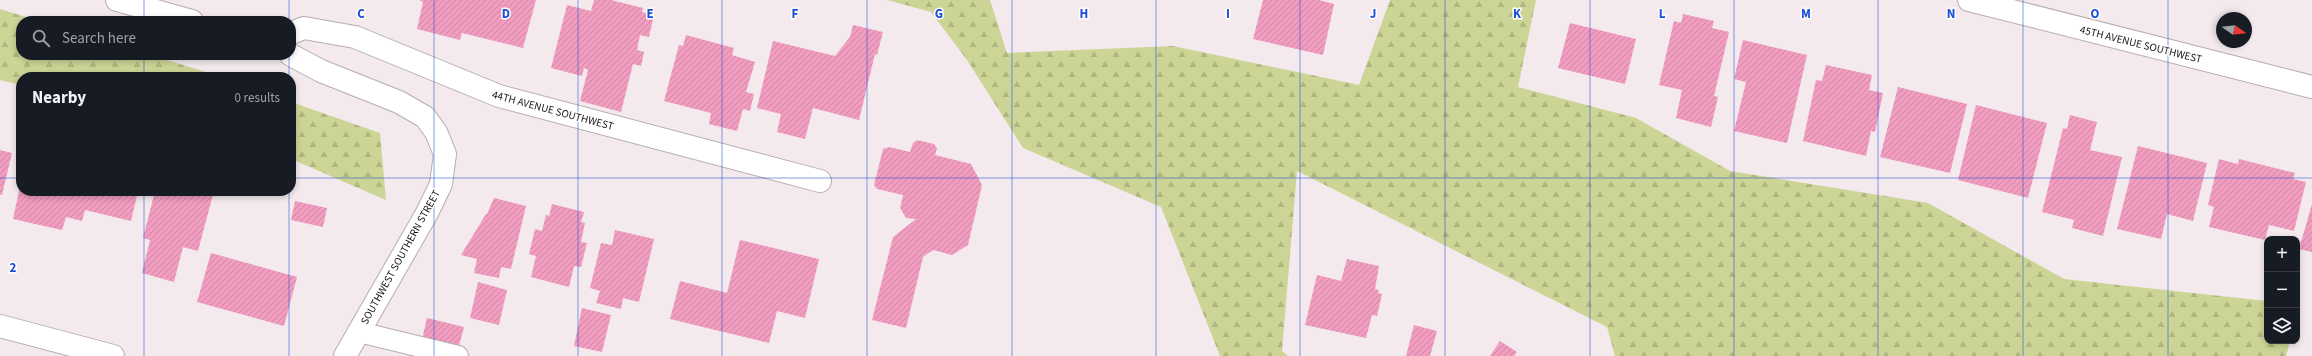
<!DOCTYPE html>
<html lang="en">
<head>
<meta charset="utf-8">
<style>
  :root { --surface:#171b24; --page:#20242c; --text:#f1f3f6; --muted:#9ea1a6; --line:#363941 }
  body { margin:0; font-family:"Source Sans 3",sans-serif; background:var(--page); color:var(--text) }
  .controls { position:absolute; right:12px; bottom:12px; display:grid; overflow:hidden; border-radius:8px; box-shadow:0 2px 6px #0003 }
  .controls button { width:36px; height:36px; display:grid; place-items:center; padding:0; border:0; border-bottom:1px solid var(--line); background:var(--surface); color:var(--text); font:20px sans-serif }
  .compass { position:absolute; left:2216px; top:12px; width:36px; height:36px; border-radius:50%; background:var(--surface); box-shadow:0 2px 6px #0003; rotate:104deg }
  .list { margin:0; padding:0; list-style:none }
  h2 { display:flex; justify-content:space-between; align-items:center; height:52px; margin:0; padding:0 16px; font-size:17px }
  h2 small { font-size:13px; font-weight:400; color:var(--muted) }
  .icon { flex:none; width:22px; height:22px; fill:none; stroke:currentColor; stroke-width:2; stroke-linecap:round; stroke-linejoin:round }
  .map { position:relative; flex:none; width:2312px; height:356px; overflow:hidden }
  .search { position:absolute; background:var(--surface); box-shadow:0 2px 6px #0003; left:16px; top:16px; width:280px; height:44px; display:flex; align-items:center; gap:10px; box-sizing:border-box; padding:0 14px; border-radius:16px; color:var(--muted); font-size:15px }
  .panel { position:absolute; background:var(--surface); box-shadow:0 2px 6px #0003; left:16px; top:72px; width:280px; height:124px; border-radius:16px }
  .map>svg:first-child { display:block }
  .forest { fill:url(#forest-firs) }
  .building { fill:url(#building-hatch) }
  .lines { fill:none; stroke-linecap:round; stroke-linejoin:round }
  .service-casing { stroke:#b6adb0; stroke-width:22 }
  .minor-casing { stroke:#b6adb0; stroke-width:24 }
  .service { stroke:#fff; stroke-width:20 }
  .minor { stroke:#fff; stroke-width:22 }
  .grid { fill:none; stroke:#1d4ed8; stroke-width:1; stroke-opacity:0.55 }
  .labels { text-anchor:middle; stroke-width:3; stroke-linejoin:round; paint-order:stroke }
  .street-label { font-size:11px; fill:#1c1819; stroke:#fff }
  .grid-label { font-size:13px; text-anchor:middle; font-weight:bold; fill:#1d4ed8; stroke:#fff; stroke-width:3; stroke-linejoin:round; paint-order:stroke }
</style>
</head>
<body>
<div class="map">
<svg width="2312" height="356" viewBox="0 0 2312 356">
  <defs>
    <pattern id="forest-firs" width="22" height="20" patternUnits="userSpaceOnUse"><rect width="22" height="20" fill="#ccd596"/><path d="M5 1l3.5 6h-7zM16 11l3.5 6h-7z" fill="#afb681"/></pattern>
    <pattern id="building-hatch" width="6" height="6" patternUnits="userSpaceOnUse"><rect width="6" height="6" fill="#f19dbf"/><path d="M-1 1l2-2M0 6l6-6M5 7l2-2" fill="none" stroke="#ce86a4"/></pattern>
  </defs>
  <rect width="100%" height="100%" fill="#f4eaed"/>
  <g class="forest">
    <path d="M887,0H990L1007,53L1173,46L1359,85L1390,0H1536L1518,87L1636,118L1730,171L1928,203L2064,279L2267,301V341H2290L2286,356H1615L1607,327L1297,171L1282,351L1288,356H1220L1161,207L1023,148L967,60L931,12Z"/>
    <path d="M0,9L39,21H21V55H151L222,77H21V85L0,80Z"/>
    <path d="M291,102L380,133L386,200L291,159Z"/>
  </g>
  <g class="building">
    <path d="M419,0H536L523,48L462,33L460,40L417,29L423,2Z"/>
    <path d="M594,0H611L643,8L642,12L654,15L649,37L640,35L637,50L644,52L641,66L633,64L621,112L580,101L588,70L584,68L582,76L551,68L567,5L591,11Z"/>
    <path d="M1263,0H1319L1334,4L1323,55L1253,39Z"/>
    <path d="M1683,14L1714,21L1712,28L1729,32L1714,96L1718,97L1711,127L1676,118L1682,90L1659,85L1674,21L1681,23Z"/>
    <path d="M1570,23L1636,39L1625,84L1558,68Z"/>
    <path d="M853,25L883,32L877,55L875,54L859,120L813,108L805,139L777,132L781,114L757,108L773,41L835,56L850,37Z"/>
    <path d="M686,35L734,48L732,55L755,62L746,92L754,94L750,111L743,109L737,131L709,124L711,113L664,101L679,45L683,46Z"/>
    <path d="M1743,40L1807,55L1787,143L1734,131L1746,82L1734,79Z"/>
    <path d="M1826,65L1872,75L1869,90L1883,93L1875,132L1871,131L1866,156L1803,141L1816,80L1822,81Z"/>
    <path d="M1898,87L1967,104L1950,173L1880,157Z"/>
    <path d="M1976,105L2047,123L2028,198L1958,180Z"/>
    <path d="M2070,115L2097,122L2090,150L2122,157L2103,236L2072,228L2074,220L2042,212L2063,128L2067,129Z"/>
    <path d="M917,140L934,144L937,148L935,155L971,164L982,185L968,245L952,255L933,250L923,257L906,328L872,320L893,237L916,219L906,218L900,208L903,195L877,189L874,185L883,149L889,147L910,152L913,143Z"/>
    <path d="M2138,146L2207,163L2193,221L2167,214L2161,239L2117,229Z"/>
    <path d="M0,150L12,153L2,195H0Z"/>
    <path d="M2219,159L2238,164L2239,159L2295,173L2293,179L2306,182L2294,231L2269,225L2265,240L2209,227L2214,207L2208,205Z"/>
    <path d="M20,186L21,191H138L131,221L85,210L82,221L66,217L62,230L13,219Z"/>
    <path d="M155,191H214L198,251L183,247L174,282L142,273L150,240L143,238Z"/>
    <path d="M494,198L526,206L511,269L501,267L499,278L474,273L477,259L461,255L486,214H487Z"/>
    <path d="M295,201L327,208L323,227L291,220Z"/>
    <path d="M552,204L584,212L581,222L585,223L581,242L587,243L581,267L574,266L569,287L531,277L536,256L529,254L535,229L542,231L546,215L549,216Z"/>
    <path d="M2312,204V252L2299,249Z"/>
    <path d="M615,230L654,239L639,302L623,298L621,309L596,303L600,291L590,288L601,243L612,245Z"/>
    <path d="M740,240L819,259L805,318L777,311L769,343L670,319L680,281L727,293Z"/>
    <path d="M211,253L297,277L284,326L197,302Z"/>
    <path d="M1347,259L1379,266L1375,289L1379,290L1378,293L1382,294L1377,316L1372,315L1366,338L1305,325L1317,275L1341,281Z"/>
    <path d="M478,282L507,290L499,325L470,318Z"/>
    <path d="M582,308L611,315L602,352L574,346Z"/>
    <path d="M427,318L464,327L457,353L421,344Z"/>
    <path d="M1414,325L1437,331L1430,356H1406Z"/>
    <path d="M1500,341L1517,352L1514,356H1490Z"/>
  </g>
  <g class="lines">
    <g class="service-casing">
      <path id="service" d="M359,332L458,356"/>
    </g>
    <g class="minor-casing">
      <g id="minor">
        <path d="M117,0L192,21"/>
        <path d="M1969,0L2312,87"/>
        <path d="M291,33L304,28L355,37L499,96L820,181"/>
        <path d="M291,55L321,71L399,102L425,117L436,132L445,154L441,184L427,213L345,356"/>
        <path d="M0,326L113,356"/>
      </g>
    </g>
    <use href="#service" class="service"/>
    <use href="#minor" class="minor"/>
  </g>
  <path class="grid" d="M144,0V21M289,0V21M434,0V356M578,0V356M722,0V356M867,0V356M1012,0V356M1156,0V356M1300,0V356M1445,0V356M1590,0V356M1734,0V356M1878,0V356M2023,0V356M2168,0V356M144,55V77M289,55V77M0,178H21M291,178H2312M144,191V356M289,191V356"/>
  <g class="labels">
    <g class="street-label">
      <text transform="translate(2141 44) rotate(14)" y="4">45TH AVENUE SOUTHWEST</text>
      <text transform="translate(553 110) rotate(15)" y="4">44TH AVENUE SOUTHWEST</text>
      <text transform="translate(400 257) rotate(-61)" y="4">SOUTHWEST SOUTHERN STREET</text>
    </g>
  </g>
  <g class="grid-label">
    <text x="361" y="18">C</text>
    <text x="506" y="18">D</text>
    <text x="650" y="18">E</text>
    <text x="795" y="18">F</text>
    <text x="939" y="18">G</text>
    <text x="1084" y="18">H</text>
    <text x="1228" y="18">I</text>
    <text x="1373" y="18">J</text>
    <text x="1517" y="18">K</text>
    <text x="1662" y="18">L</text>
    <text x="1806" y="18">M</text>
    <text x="1951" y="18">N</text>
    <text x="2095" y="18">O</text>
    <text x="13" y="272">2</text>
  </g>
</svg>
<div class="controls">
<button>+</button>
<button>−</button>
<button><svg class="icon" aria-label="layers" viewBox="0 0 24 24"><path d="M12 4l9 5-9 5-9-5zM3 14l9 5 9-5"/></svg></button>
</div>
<svg class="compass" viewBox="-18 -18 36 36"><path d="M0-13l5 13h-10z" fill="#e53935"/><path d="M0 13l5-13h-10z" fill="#9ea1a6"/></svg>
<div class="search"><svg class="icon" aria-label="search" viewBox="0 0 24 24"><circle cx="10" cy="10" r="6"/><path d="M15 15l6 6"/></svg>Search here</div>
<section class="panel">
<h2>Nearby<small>0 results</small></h2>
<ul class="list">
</ul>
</section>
</div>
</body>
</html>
